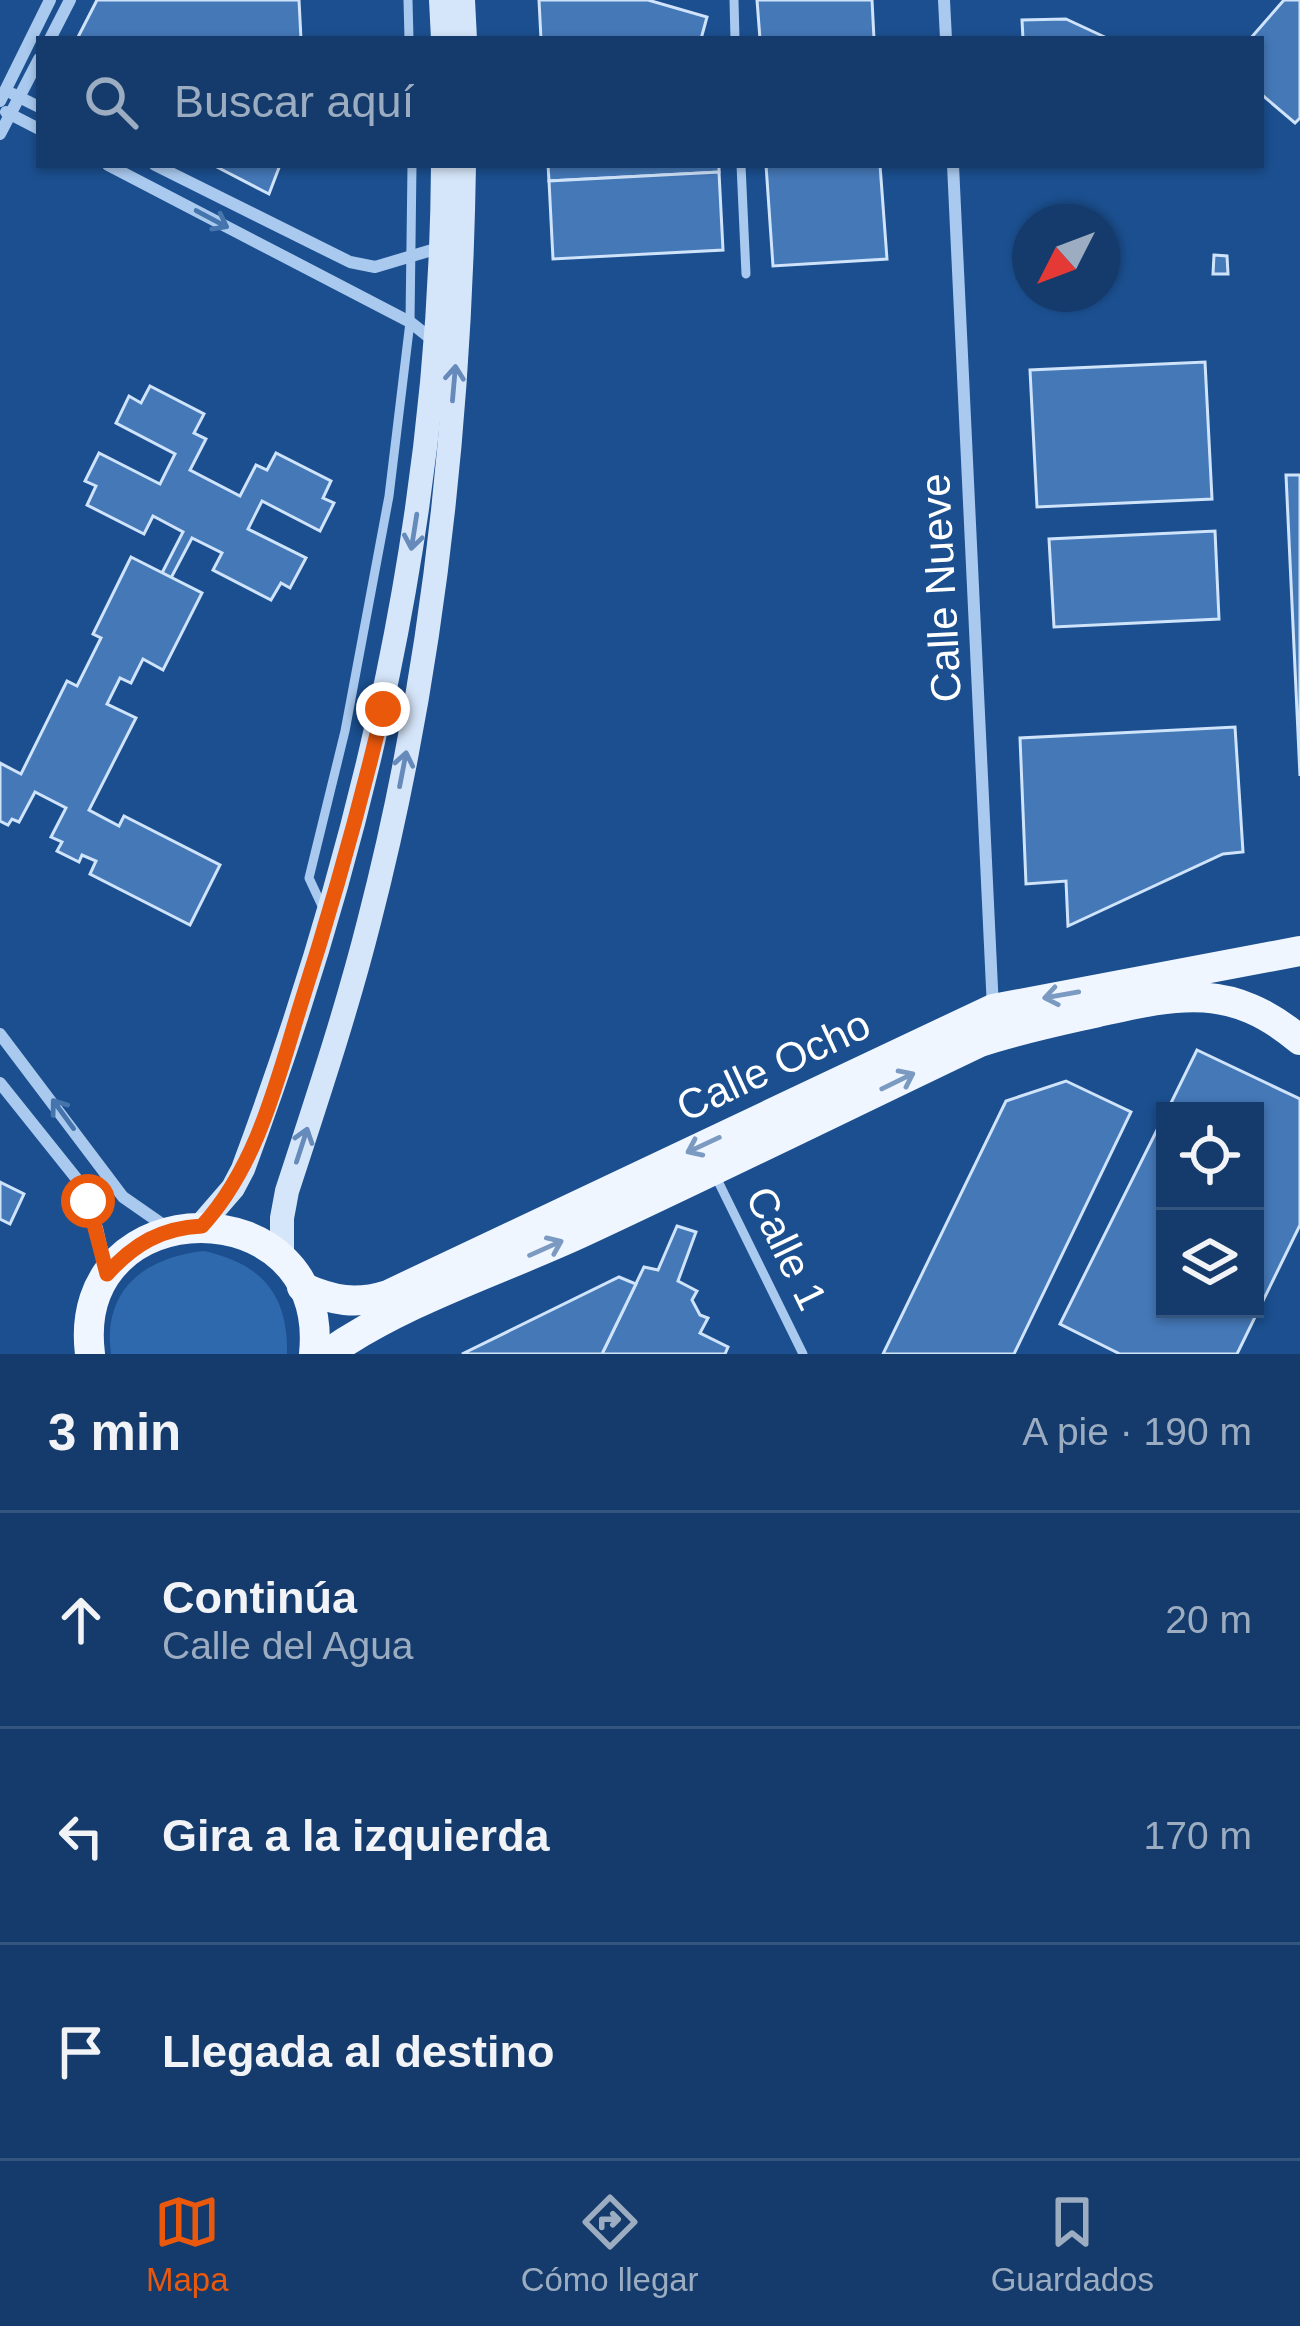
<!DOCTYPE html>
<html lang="es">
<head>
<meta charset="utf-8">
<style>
  :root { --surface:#143b6b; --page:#214673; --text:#f1f3f6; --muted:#9dadc1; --line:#33557e; --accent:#ea580c }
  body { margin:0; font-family:Arial,sans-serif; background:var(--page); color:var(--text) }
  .controls { position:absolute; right:36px; bottom:36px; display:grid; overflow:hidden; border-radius:0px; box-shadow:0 3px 9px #0004 }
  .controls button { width:108px; height:108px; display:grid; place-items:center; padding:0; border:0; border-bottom:3px solid var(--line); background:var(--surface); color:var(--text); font:60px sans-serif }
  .compass { position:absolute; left:1012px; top:204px; width:108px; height:108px; border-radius:50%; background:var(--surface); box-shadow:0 3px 9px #0004; rotate:228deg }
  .stop { position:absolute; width:36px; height:36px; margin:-27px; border:9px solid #ea580c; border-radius:50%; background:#fff }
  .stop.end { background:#ea580c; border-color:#fff; box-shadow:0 3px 12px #0008 }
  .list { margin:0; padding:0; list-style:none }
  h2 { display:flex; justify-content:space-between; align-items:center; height:156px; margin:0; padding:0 48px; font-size:51px }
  h2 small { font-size:39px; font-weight:400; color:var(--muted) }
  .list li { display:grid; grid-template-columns:78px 1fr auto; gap:36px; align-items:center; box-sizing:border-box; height:216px; padding:0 48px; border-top:3px solid var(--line) }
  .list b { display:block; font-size:45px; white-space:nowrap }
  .list p { margin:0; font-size:39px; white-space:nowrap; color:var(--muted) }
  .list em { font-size:39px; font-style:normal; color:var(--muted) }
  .icon { flex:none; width:66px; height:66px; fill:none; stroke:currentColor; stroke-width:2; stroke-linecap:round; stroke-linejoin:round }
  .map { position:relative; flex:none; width:1300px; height:1354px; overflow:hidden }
  .search { position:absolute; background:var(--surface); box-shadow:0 3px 9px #0004; left:36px; right:36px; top:36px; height:132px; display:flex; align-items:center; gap:30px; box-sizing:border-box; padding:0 42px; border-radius:0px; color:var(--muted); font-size:45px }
  .sheet { height:804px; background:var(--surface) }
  nav { display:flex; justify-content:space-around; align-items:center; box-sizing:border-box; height:168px; border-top:3px solid var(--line); background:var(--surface); font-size:33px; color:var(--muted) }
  nav a { display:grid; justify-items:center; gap:6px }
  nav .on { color:var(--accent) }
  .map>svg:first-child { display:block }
  .green { fill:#2e69ad }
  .building { fill:#4478b7; stroke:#cfe3fa; stroke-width:3 }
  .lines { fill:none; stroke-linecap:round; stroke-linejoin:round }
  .lane { stroke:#a9c9ee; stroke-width:9 }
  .street { stroke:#a9c9ee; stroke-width:12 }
  .secondary { stroke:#d6e6fa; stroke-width:24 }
  .primary { stroke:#f0f6ff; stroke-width:30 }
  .oneway { stroke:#4674ac }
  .oneway2 { stroke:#668bba }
  .oneway3 { stroke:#7b9ac1 }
  .route { stroke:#ea580c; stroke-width:15 }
  .labels { text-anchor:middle; stroke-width:9; stroke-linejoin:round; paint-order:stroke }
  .street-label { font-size:42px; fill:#fff; stroke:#1b4f8f }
</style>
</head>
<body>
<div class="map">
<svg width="1300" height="1354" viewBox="0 0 1300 1354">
  <rect width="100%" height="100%" fill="#1b4f8f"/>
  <path class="green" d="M204,1251C262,1264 288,1294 287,1354H111C102,1290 145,1257 204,1251Z"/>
  <g class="building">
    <path d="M97,0H299L301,39H77Z"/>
    <path d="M539,0H648L707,17L701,39H541Z"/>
    <path d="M757,0H872L874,39H760Z"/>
    <path d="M1284,0H1300V118L1295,123L1261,94V39H1250Z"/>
    <path d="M1066,19L1109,39H1023L1022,20Z"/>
    <path d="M213,165H280L269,194Z"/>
    <path d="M548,165H719V172L549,181Z"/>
    <path d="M766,165H880L887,259L773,266Z"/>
    <path d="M719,172L723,250L553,259L549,181Z"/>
    <path d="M1214,255L1227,256L1228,274H1213Z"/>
    <path d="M1205,362L1212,499L1037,507L1030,370Z"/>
    <path d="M150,386L204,414L194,433L206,439L190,470L240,496L256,465L267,470L276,453L331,481L323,498L334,503L320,531L262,501L248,529L306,558L290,588L281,583L271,600L213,570L222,553L192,538L171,578L162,573L183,532L153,516L144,534L87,505L96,486L85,481L99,453L160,484L175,454L116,423L129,396L141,403Z"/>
    <path d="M1286,475H1300V776Z"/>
    <path d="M1215,531L1219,619L1054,627L1049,539Z"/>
    <path d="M131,557L202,593L163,670L143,659L131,683L120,678L107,704L136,718L89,810L119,826L124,816L220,865L190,925L90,874L96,861L82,855L79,862L57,851L62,842L51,837L66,808L35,792L19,822L12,819L8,825L0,821V763L21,774L67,681L77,686L101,638L93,634Z"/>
    <path d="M1235,727L1243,852L1223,854L1068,926L1066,881L1026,884L1020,738Z"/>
    <path d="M1197,1050L1300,1099V1225L1237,1354H1120L1060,1324L1165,1114V1309H1255V1111H1167Z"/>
    <path d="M1066,1081L1131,1112L1014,1354H883L1006,1101Z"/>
    <path d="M0,1182L24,1194L10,1224L0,1219Z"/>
    <path d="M677,1226L696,1232L678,1281L697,1291L692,1300L700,1315L708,1318L700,1333L728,1347L725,1354H602L644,1267L658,1270Z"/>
    <path d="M619,1277L636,1284L602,1354H462Z"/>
  </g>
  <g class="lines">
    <g class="lane">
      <path d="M408,0L409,39"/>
      <path d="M734,0L735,39"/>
      <path d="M741,165L746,274"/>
      <path d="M323,908L309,878L345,731L389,496L410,322L412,165"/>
      <path d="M715,1175L803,1354"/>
    </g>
    <g class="street">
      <path d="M944,0L946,39"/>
      <path d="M50,39L70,0"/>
      <path d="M13,94L39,107"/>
      <path d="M0,101L50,0"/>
      <path d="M6,112L39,129"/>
      <path d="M0,134L39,59"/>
      <path d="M108,165L410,322L434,341"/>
      <path d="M155,165L350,262L375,267L442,247"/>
      <path d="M953,165L993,1009"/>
      <path d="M0,1034L123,1197L169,1229"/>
      <path d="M0,1083L76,1178L97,1228L107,1272"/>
    </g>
    <g class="secondary">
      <path d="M441,0L443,39"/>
      <path d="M463,0L465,39"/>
      <path d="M201,1225L233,1188L243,1169C364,844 441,513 443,165"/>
      <path d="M282,1259V1218L287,1191C316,1102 346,1013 369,922C433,675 460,419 464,165"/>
    </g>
    <g class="primary">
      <path d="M302,1287C333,1301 356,1305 388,1295L993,1009L1300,951"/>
      <path d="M90,1354C69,1187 331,1185 314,1354"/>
      <path d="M327,1354C404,1300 499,1271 583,1232C716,1170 848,1105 980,1042C1019,1029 1058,1021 1098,1012C1179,994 1231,982 1300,1040"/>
    </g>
  </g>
  <defs><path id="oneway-shaft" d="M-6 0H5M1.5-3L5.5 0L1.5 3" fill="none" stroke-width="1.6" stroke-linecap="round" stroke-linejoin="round" transform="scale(3)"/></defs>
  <g class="oneway">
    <use href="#oneway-shaft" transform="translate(212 219) rotate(28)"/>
    <use href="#oneway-shaft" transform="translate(63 1114) rotate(-126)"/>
  </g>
  <g class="oneway2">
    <use href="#oneway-shaft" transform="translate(454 383) rotate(-85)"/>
    <use href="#oneway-shaft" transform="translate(414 532) rotate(99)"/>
    <use href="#oneway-shaft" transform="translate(403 769) rotate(-79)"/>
    <use href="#oneway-shaft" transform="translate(302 1145) rotate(-72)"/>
  </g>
  <g class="oneway3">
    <use href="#oneway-shaft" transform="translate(1061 995) rotate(170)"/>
    <use href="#oneway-shaft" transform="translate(898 1081) rotate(-26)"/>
    <use href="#oneway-shaft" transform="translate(703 1145) rotate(155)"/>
    <use href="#oneway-shaft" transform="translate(546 1248) rotate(-24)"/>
  </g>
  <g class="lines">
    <path class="route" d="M88,1201L107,1274C134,1244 161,1228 202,1226C256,1167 276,1085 299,1010C331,910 359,811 383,709"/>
  </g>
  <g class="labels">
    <g class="street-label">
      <text transform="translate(940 588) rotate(-93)" y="15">Calle Nueve</text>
      <text transform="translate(773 1065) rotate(-25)" y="15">Calle Ocho</text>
      <text transform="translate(787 1248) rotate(64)" y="15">Calle 1</text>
    </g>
  </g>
</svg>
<div class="controls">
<button><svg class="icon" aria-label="locate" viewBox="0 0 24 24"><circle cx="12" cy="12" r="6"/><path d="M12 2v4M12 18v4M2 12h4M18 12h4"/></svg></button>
<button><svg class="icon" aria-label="layers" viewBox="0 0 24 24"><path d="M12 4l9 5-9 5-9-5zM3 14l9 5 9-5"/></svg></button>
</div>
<svg class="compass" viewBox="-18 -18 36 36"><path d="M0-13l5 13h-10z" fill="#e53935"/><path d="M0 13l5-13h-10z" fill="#9dadc1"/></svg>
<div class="stop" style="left:88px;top:1201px"></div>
<div class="stop end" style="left:383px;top:709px"></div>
<div class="search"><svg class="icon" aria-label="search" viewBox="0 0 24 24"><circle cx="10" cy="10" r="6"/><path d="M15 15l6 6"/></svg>Buscar aquí</div>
</div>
<section class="sheet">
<h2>3 min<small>A pie · 190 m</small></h2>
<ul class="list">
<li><svg class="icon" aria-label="ahead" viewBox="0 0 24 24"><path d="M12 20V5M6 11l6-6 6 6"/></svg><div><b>Continúa</b><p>Calle del Agua</p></div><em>20 m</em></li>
<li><svg class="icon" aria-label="left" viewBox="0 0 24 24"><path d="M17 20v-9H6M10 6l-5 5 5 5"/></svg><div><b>Gira a la izquierda</b></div><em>170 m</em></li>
<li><svg class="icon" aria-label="arrive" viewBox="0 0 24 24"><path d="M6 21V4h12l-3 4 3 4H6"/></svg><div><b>Llegada al destino</b></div></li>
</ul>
</section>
<nav>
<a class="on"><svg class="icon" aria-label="map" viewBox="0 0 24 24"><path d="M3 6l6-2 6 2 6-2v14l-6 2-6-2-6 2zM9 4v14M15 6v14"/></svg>Mapa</a>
<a><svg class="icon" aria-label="directions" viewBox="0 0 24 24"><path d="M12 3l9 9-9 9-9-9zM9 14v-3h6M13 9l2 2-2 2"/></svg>Cómo llegar</a>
<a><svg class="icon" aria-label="saved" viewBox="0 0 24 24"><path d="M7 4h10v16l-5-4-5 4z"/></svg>Guardados</a>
</nav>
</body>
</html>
